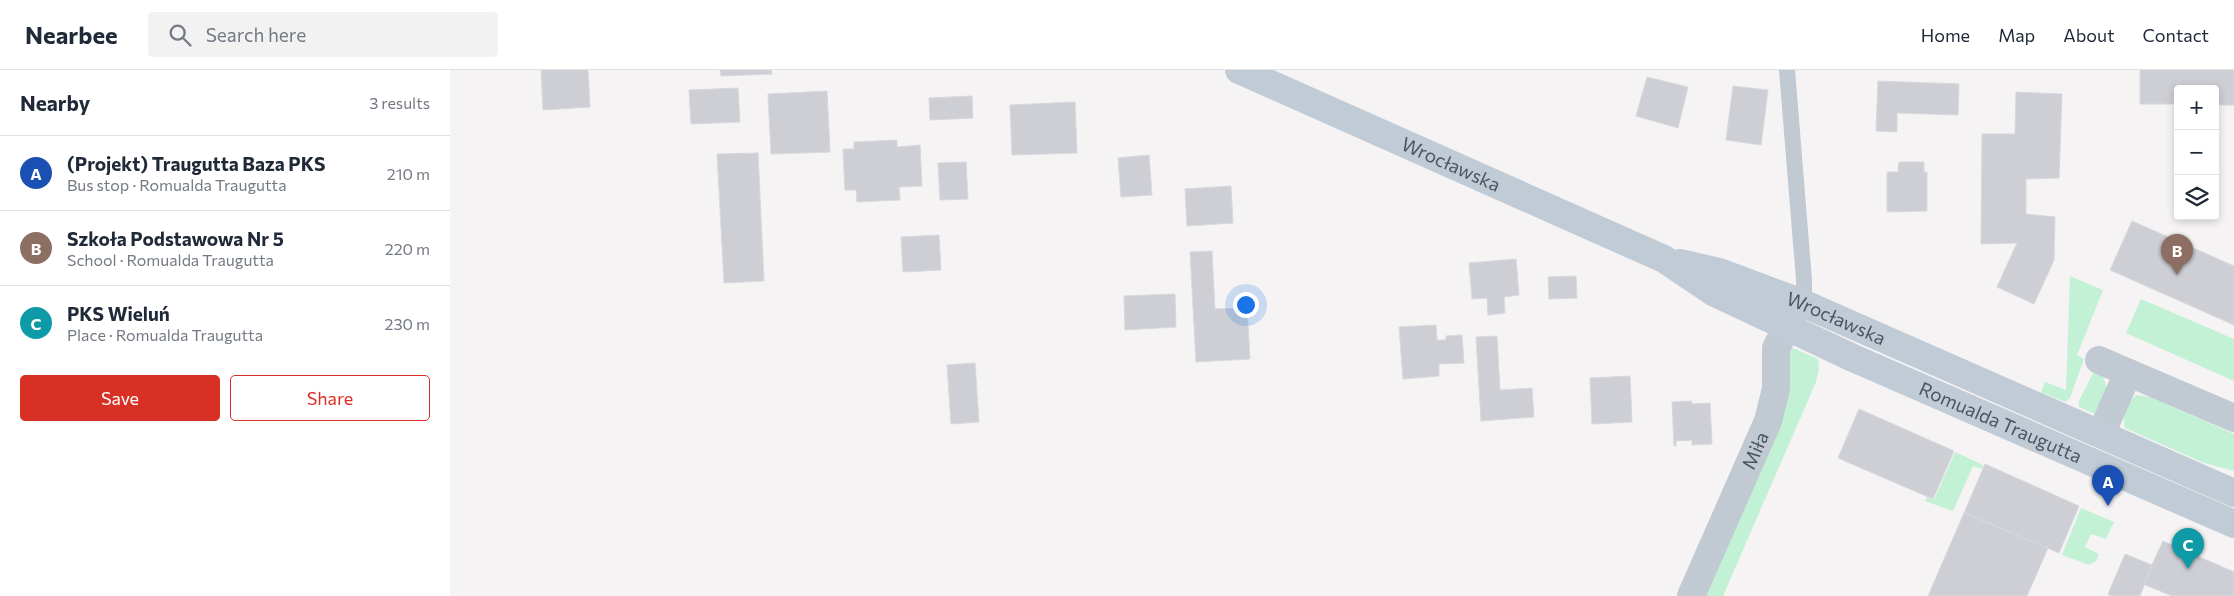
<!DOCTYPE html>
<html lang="en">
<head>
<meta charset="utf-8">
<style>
  :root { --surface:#fff; --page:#f2f2f3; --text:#1f2937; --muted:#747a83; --line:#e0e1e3; --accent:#d93025 }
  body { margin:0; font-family:Commissioner,sans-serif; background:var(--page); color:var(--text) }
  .controls { position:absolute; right:15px; top:15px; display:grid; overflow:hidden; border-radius:5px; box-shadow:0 2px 8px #0003 }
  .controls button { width:45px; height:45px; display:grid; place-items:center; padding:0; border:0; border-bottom:1px solid var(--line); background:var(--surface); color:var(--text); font:25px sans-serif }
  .you { position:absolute; left:795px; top:234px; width:18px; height:18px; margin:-12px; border:4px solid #fff; border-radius:50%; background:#1a73e8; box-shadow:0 0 0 8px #1a73e833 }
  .badge { display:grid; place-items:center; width:32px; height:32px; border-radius:50%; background:var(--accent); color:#fff; font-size:16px; font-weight:700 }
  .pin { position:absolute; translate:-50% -41px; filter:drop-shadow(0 1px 2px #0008) }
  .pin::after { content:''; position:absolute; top:26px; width:18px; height:15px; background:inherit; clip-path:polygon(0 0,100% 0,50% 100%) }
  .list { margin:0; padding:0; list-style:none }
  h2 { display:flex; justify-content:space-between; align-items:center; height:65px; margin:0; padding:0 20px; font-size:21px }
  h2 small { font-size:16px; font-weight:400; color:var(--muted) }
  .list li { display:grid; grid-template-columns:32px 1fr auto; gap:15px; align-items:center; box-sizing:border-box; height:75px; padding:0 20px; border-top:1px solid var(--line) }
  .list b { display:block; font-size:19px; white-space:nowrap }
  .list p { margin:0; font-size:16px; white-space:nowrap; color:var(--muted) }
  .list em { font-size:16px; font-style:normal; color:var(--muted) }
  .actions { display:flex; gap:10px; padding:15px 20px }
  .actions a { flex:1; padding:11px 0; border:1px solid var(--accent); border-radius:5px; text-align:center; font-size:18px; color:var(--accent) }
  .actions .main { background:var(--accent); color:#fff }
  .icon { flex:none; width:28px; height:28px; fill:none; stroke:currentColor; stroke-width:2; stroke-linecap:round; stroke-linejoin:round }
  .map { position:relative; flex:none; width:1784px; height:526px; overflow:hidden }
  header { display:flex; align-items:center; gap:30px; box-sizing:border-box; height:70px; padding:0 25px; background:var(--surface); border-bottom:1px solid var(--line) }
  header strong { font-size:24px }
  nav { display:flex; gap:28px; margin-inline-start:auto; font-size:18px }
  .search { width:350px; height:45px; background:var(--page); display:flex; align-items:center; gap:12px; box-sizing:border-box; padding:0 18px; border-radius:5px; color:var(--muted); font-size:19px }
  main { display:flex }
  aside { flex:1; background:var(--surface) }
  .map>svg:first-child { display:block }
  .green { fill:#c3f1d5 }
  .building { fill:#cdcfd5; stroke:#d7d9de }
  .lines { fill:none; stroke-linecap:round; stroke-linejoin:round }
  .lane { stroke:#c1cad2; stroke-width:16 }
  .street { stroke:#c1cad2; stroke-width:28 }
  .secondary { stroke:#c1cbd6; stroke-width:28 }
  .labels { text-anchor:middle; stroke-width:5; stroke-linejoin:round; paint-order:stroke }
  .street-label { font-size:19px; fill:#4a5661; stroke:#fff }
</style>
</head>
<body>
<header>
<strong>Nearbee</strong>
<div class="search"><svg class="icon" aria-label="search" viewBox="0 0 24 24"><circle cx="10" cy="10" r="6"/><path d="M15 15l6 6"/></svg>Search here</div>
<nav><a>Home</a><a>Map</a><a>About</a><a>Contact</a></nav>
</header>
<main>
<aside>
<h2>Nearby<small>3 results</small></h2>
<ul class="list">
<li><span class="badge" style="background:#1a4fb4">A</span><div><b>(Projekt) Traugutta Baza PKS</b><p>Bus stop · Romualda Traugutta</p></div><em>210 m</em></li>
<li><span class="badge" style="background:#8d6e63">B</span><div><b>Szkoła Podstawowa Nr 5</b><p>School · Romualda Traugutta</p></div><em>220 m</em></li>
<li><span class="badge" style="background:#0f9aa8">C</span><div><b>PKS Wieluń</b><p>Place · Romualda Traugutta</p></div><em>230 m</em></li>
</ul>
<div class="actions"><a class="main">Save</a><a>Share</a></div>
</aside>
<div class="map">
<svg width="1784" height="526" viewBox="0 0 1784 526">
  <rect width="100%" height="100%" fill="#f5f3f3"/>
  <g class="green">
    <path d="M1620,206L1653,220L1627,285L1634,289L1620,328L1615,332L1591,322L1595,312L1616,320Z"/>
    <path d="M1691,229L1784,269V311L1676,263Z"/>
    <path d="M1336,275L1368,289L1369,299L1366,312L1273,526H1247Z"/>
    <path d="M1645,299L1653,306L1658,323L1649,340L1645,344L1629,337V331Z"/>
    <path d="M1686,325L1700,327L1784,364V401L1754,393L1675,358C1671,347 1678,333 1686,325Z"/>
    <path d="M1505,382L1533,395L1532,399L1523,396L1503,441L1475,431L1477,427L1484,430Z"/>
    <path d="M1631,438L1664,452L1656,469L1641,464L1635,477L1649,484L1646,491L1639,495L1612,485Z"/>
  </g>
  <g class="building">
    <path d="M91,0H138L140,37L93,40Z"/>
    <path d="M270,0H321L322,4L271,6Z"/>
    <path d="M1690,0H1784V35H1765V19H1728V34H1690Z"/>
    <path d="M1197,7L1238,17L1228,58L1186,46Z"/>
    <path d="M1428,11L1509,14L1508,45L1447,43V62L1426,61Z"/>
    <path d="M1283,16L1318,20L1311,75L1276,70Z"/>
    <path d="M288,18L290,52L241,54L239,20Z"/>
    <path d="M377,21L380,82L321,84L318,24Z"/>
    <path d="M1566,22L1612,24L1609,108L1576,109V144L1605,147L1604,190L1584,234L1547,217L1567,173L1531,174L1532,64H1565Z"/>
    <path d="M522,26L523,48L480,50L479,28Z"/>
    <path d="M625,32L627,83L562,85L560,35Z"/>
    <path d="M447,70V77L470,75L472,116L449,117L450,130L407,132L406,120H395L393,79H404V72Z"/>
    <path d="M308,83L314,211L274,213L267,84Z"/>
    <path d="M699,85L702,125L671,127L668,88Z"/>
    <path d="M516,92L518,129L490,130L488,93Z"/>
    <path d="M1449,92H1474V102H1477V141L1437,142V102H1448Z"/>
    <path d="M781,116L783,153L737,156L735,119Z"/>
    <path d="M1682,151L1784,196V255L1660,200Z"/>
    <path d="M489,165L491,200L453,202L451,167Z"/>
    <path d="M762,181L765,239L797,238L800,289L746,292L740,182Z"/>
    <path d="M1066,189L1069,225L1054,227L1055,243L1038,245L1037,228L1022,229L1019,193Z"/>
    <path d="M1126,206L1127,228L1099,229L1098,207Z"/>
    <path d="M725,224L726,257L675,260L674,226Z"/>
    <path d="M986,255L987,270H996V266L1012,265L1014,293L989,294V306L953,309L949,257Z"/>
    <path d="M1047,266L1050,320L1082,318L1084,347L1031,351L1026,267Z"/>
    <path d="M525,293L529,352L501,354L497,295Z"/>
    <path d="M1180,306L1182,352L1142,354L1140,308Z"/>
    <path d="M1242,331V334L1260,333L1262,374L1242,375V370L1226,371V376H1224L1222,332Z"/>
    <path d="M1409,339L1504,381L1483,429L1388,388Z"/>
    <path d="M1535,394L1629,436L1609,483L1514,443Z"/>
    <path d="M1514,443L1598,478L1577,526H1478Z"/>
    <path d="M1713,471L1784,502V526H1722L1693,514Z"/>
    <path d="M1675,484L1702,495L1690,526H1662L1658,524Z"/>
  </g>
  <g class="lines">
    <path class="lane" d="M1337,0L1354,210V224L1350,232"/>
    <g class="street">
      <path d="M1649,290L1784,348"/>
      <path d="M1651,364L1678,303"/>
      <path id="s1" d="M1241,526L1318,351L1326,319V278L1348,236"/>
    </g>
    <g class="secondary">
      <path id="s2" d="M789,0L1214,189L1263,222L1403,288L1784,454"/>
      <path id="s3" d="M1230,193L1269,202L1350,232L1784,423"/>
    </g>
  </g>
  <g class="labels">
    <g class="street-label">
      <text dy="7" stroke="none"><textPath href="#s2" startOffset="232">Wrocławska</textPath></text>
      <text dy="7" stroke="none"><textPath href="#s3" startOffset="166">Wrocławska</textPath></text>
      <text dy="7" stroke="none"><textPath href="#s2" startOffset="840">Romualda Traugutta</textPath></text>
      <text dy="7" stroke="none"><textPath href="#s1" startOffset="159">Miła</textPath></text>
    </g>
  </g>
</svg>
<div class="controls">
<button>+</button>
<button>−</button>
<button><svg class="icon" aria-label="layers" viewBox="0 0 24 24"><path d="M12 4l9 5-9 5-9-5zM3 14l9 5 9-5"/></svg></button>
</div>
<div class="you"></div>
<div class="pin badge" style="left:1658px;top:436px;background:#1a4fb4">A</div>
<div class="pin badge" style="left:1727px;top:205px;background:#8d6e63">B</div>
<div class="pin badge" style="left:1738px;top:499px;background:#0f9aa8">C</div>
</div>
</main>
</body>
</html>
